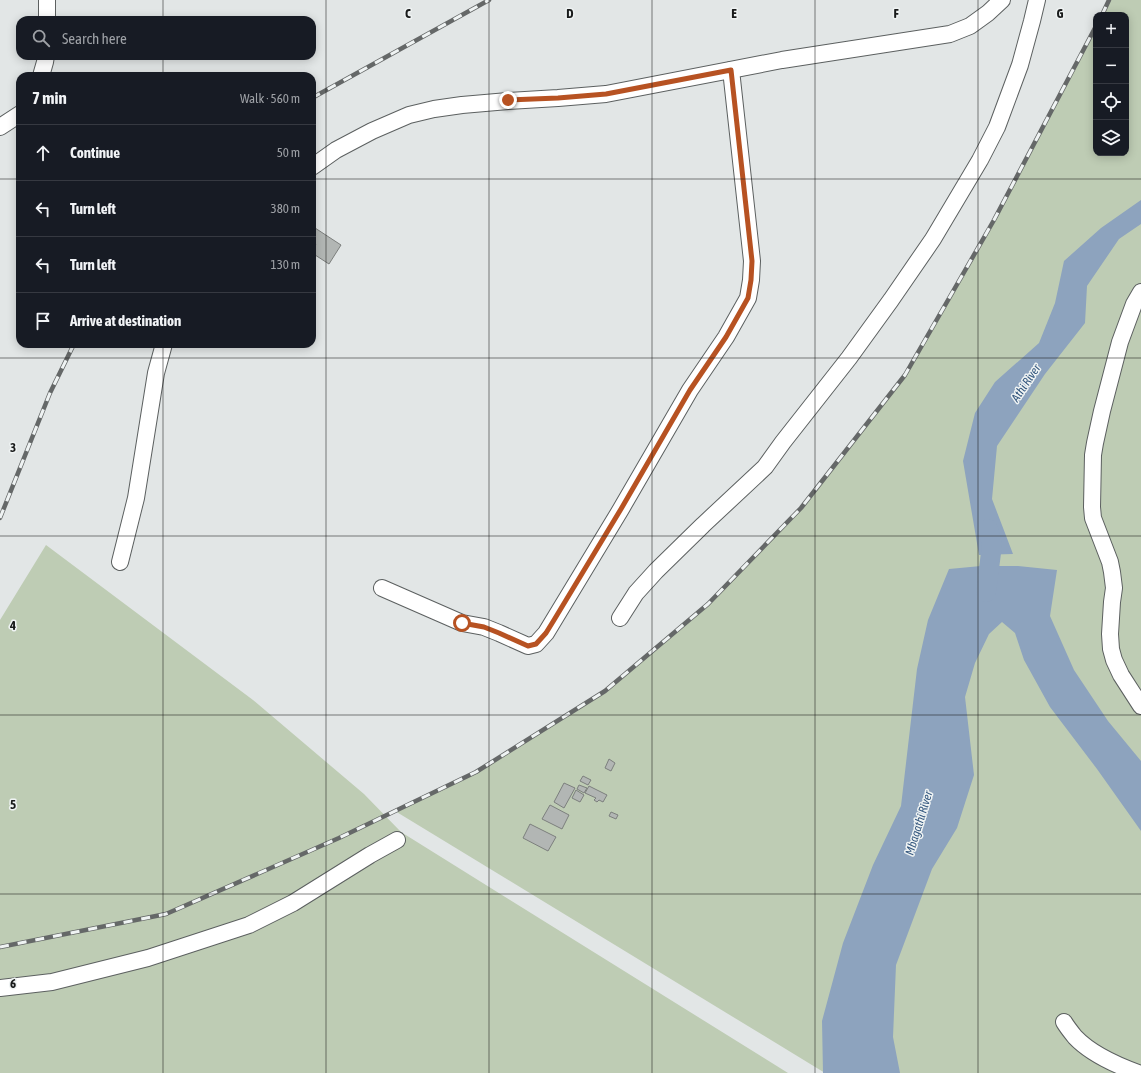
<!DOCTYPE html>
<html lang="en">
<head>
<meta charset="utf-8">
<style>
  :root { --surface:#171b24; --page:#242831; --text:#f1f3f6; --muted:#9ea1a6; --line:#363941 }
  body { margin:0; font-family:"Asap Condensed",sans-serif; background:var(--page); color:var(--text) }
  .controls { position:absolute; right:12px; top:12px; display:grid; overflow:hidden; border-radius:8px; box-shadow:0 2px 10px #0003 }
  .controls button { width:36px; height:36px; display:grid; place-items:center; padding:0; border:0; border-bottom:1px solid var(--line); background:var(--surface); color:var(--text); font:20px sans-serif }
  .stop { position:absolute; width:12px; height:12px; margin:-9px; border:3px solid #b75222; border-radius:50%; background:#fff }
  .stop.end { background:#b75222; border-color:#fff; box-shadow:0 1px 4px #0008 }
  .list { margin:0; padding:0; list-style:none }
  h2 { display:flex; justify-content:space-between; align-items:center; height:52px; margin:0; padding:0 16px; font-size:17px }
  h2 small { font-size:13px; font-weight:400; color:var(--muted) }
  .list li { display:grid; grid-template-columns:26px 1fr auto; gap:12px; align-items:center; box-sizing:border-box; height:56px; padding:0 16px; border-top:1px solid var(--line) }
  .list b { display:block; font-size:15px; white-space:nowrap }
  .list em { font-size:13px; font-style:normal; color:var(--muted) }
  .icon { flex:none; width:22px; height:22px; fill:none; stroke:currentColor; stroke-width:2; stroke-linecap:round; stroke-linejoin:round }
  .map { position:relative; flex:none; width:1141px; height:1073px; overflow:hidden }
  .search { position:absolute; background:var(--surface); box-shadow:0 2px 10px #0003; left:16px; top:16px; width:300px; height:44px; display:flex; align-items:center; gap:10px; box-sizing:border-box; padding:0 14px; border-radius:12px; color:var(--muted); font-size:15px }
  .panel { position:absolute; background:var(--surface); box-shadow:0 2px 10px #0003; left:16px; top:72px; width:300px; height:276px; border-radius:12px }
  .map>svg:first-child { display:block }
  .green { fill:#beccb4 }
  .water { fill:#8da3be }
  .lines { fill:none; stroke-linecap:round; stroke-linejoin:round }
  .river { stroke:#8da3be; stroke-width:20 }
  .building { fill:#b2b6b4; stroke:#7c7f7d }
  .minor-casing { stroke:#5c6060; stroke-width:18 }
  .minor { stroke:#fff; stroke-width:16 }
  .rail-casing { stroke:#656868; stroke-width:4.5 }
  .rail { stroke:#eff3f3; stroke-width:3; stroke-dasharray:9; stroke-linecap:butt }
  .route { stroke:#b75222; stroke-width:5 }
  .grid { fill:none; stroke:#191b1b; stroke-width:1; stroke-opacity:0.55 }
  .labels { text-anchor:middle; stroke-width:3; stroke-linejoin:round; paint-order:stroke }
  .water-label { font-size:12px; font-style:italic; fill:#35587f; stroke:#eff3f3 }
  .grid-label { font-size:13px; text-anchor:middle; font-weight:bold; fill:#191b1b; stroke:#eff3f3; stroke-width:3; stroke-linejoin:round; paint-order:stroke }
</style>
</head>
<body>
<div class="map">
<svg width="1141" height="1073" viewBox="0 0 1141 1073">
  <rect width="100%" height="100%" fill="#e2e6e6"/>
  <g class="green">
    <path d="M1109,0H1141V1073H825L395,811L476,772L605,691L708,604L801,508L905,375L994,220L1096,26V153H1126V15H1102Z"/>
    <path d="M46,545L253,700L364,794L401,832L788,1073H0V620Z"/>
  </g>
  <g class="water">
    <path d="M1141,200V224L1119,239L1087,286L1085,323L1045,374L997,446L992,499L1013,554L979,555L963,461L975,413L995,382L1039,343L1055,303L1064,261L1101,228Z"/>
    <path d="M981,566H1018L1057,570L1050,616L1074,670L1108,721L1141,761V831L1097,769L1050,707L1024,660L1015,633L1002,622L989,634L975,663L965,697L974,775L957,828L932,869L896,965L893,1037L900,1073H823L822,1021L843,943L873,865L901,806L917,669L928,620L949,569Z"/>
  </g>
  <g class="lines">
    <path class="river" d="M986,592L992,545L988,529"/>
  </g>
  <g class="building">
    <path d="M312,226L341,245L329,264L312,253V250L316,244L312,242Z"/>
    <path d="M609,759L615,763L611,771L605,768Z"/>
    <path d="M583,776L591,780L588,785L580,781Z"/>
    <path d="M564,783L575,788L564,808L554,802Z"/>
    <path d="M579,785L587,788L584,793L577,789Z"/>
    <path d="M589,786L607,795L603,802L599,800L597,802L594,800L596,798L585,793Z"/>
    <path d="M576,790L584,795L580,802L572,798Z"/>
    <path d="M550,805L569,815L562,829L542,819Z"/>
    <path d="M611,812L618,815L616,819L609,816Z"/>
    <path d="M530,824L556,837L548,851L523,838Z"/>
  </g>
  <g class="lines">
    <g class="minor-casing">
      <g id="minor">
        <path d="M47,20V0"/>
        <path d="M41,76L45,62L46,56"/>
        <path d="M0,127L20,114"/>
        <path d="M312,167L336,150L372,131L409,115L434,109L462,105L508,101L558,98L606,94L782,60L950,34L970,26L988,13L1002,0"/>
        <path d="M1141,292L1134,304L1120,342L1102,411L1095,443L1093,455L1092,507L1093,518L1110,562L1112,572L1114,588L1112,602L1110,634L1111,649L1114,660L1121,675L1141,706"/>
        <path d="M120,562L136,498L156,373L164,344"/>
        <path d="M382,588L462,623L484,627L499,633L528,646L536,644L546,633L621,509L690,390L726,337L748,298L751,280L752,261L731,70"/>
        <path d="M620,618L636,593L656,571L703,525L765,467L783,442L849,358L891,300L933,239L980,160L997,127L1020,65L1032,21L1037,0"/>
        <path d="M0,988L52,982L148,958L249,925L293,903L370,855L397,840"/>
        <path d="M1064,1022C1067,1027 1071,1032 1075,1037C1091,1054 1116,1065 1138,1073"/>
      </g>
    </g>
    <use href="#minor" class="minor"/>
    <g class="rail-casing">
      <g id="rail">
        <path d="M1102,15L1109,0"/>
        <path d="M312,98L489,0"/>
        <path d="M0,518L50,393L74,344"/>
        <path d="M0,947L166,914L339,838L476,772L605,691L708,604L801,508L905,375L994,220L1096,26"/>
      </g>
    </g>
    <use href="#rail" class="rail"/>
  </g>
  <g class="lines">
    <path class="route" d="M462,623L484,627L499,633L528,646L536,644L546,633L554,620L621,509L690,390L726,337L748,298L751,280L752,261L731,70L606,94L558,98L508,100"/>
  </g>
  <path class="grid" d="M163,0V20M326,0V1073M489,0V1073M652,0V1073M815,0V1073M978,0V1073M163,56V76M0,179H20M312,179H1141M163,344V1073M0,358H1141M0,536H1141M0,715H1141M0,894H1141"/>
  <g class="labels">
    <g class="water-label">
      <text transform="translate(1026 383) rotate(-56)" y="4">Athi River</text>
      <text transform="translate(919 823) rotate(-73)" y="4">Mbagathi River</text>
    </g>
  </g>
  <g class="grid-label">
    <text x="408" y="18">C</text>
    <text x="570" y="18">D</text>
    <text x="734" y="18">E</text>
    <text x="896" y="18">F</text>
    <text x="1060" y="18">G</text>
    <text x="13" y="452">3</text>
    <text x="13" y="630">4</text>
    <text x="13" y="809">5</text>
    <text x="13" y="988">6</text>
  </g>
</svg>
<div class="controls">
<button>+</button>
<button>−</button>
<button><svg class="icon" aria-label="locate" viewBox="0 0 24 24"><circle cx="12" cy="12" r="6"/><path d="M12 2v4M12 18v4M2 12h4M18 12h4"/></svg></button>
<button><svg class="icon" aria-label="layers" viewBox="0 0 24 24"><path d="M12 4l9 5-9 5-9-5zM3 14l9 5 9-5"/></svg></button>
</div>
<div class="stop" style="left:462px;top:623px"></div>
<div class="stop end" style="left:508px;top:100px"></div>
<div class="search"><svg class="icon" aria-label="search" viewBox="0 0 24 24"><circle cx="10" cy="10" r="6"/><path d="M15 15l6 6"/></svg>Search here</div>
<section class="panel">
<h2>7 min<small>Walk · 560 m</small></h2>
<ul class="list">
<li><svg class="icon" aria-label="ahead" viewBox="0 0 24 24"><path d="M12 20V5M6 11l6-6 6 6"/></svg><div><b>Continue</b></div><em>50 m</em></li>
<li><svg class="icon" aria-label="left" viewBox="0 0 24 24"><path d="M17 20v-9H6M10 6l-5 5 5 5"/></svg><div><b>Turn left</b></div><em>380 m</em></li>
<li><svg class="icon" aria-label="left" viewBox="0 0 24 24"><path d="M17 20v-9H6M10 6l-5 5 5 5"/></svg><div><b>Turn left</b></div><em>130 m</em></li>
<li><svg class="icon" aria-label="arrive" viewBox="0 0 24 24"><path d="M6 21V4h12l-3 4 3 4H6"/></svg><div><b>Arrive at destination</b></div></li>
</ul>
</section>
</div>
</body>
</html>
